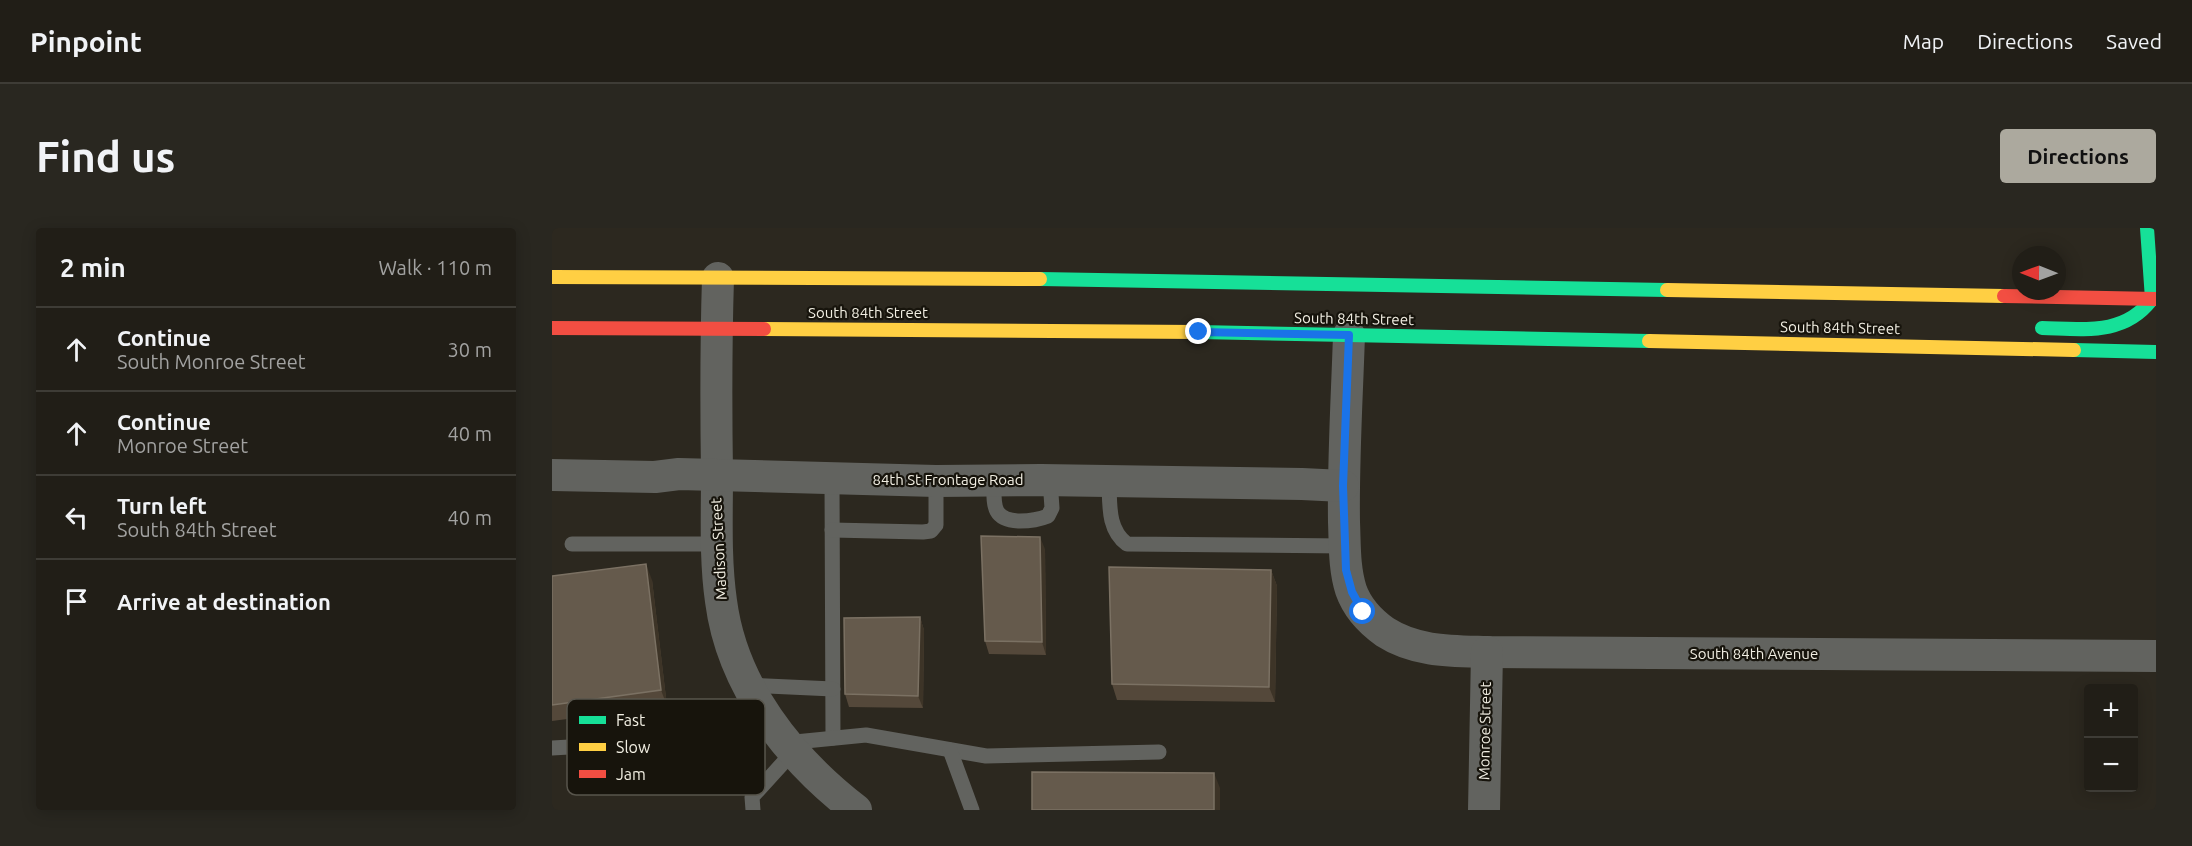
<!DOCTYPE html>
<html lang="en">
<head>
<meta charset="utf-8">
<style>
  :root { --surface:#211e17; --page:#292720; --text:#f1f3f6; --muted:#a2a2a1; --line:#3e3c36; --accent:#aca99e }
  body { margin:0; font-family:Ubuntu,sans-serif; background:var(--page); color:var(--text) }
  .controls { position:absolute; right:18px; bottom:18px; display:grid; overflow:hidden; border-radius:6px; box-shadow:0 3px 15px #0003 }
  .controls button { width:54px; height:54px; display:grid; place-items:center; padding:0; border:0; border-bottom:2px solid var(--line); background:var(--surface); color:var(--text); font:30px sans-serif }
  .compass { position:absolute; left:1460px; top:18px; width:54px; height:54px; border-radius:50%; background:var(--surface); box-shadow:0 3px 15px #0003; rotate:271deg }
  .stop { position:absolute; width:18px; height:18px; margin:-14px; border:4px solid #1a73e8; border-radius:50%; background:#fff }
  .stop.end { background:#1a73e8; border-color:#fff; box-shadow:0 2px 6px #0008 }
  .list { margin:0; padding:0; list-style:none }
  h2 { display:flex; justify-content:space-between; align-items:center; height:78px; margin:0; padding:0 24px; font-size:26px }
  h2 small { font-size:20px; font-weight:400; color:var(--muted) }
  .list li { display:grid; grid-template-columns:39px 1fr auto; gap:18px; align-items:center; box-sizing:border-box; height:84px; padding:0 24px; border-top:2px solid var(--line) }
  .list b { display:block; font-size:22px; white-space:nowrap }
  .list p { margin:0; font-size:20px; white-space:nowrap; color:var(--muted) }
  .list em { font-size:20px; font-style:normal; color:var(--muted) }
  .icon { flex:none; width:33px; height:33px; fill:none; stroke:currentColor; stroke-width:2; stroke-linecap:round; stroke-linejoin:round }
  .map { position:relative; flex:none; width:1604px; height:582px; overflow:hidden; border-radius:6px }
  header { display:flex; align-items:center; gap:36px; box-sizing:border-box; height:84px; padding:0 30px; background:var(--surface); border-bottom:2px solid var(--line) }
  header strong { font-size:28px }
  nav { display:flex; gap:33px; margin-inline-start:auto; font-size:21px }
  .intro { display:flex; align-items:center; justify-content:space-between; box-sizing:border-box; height:144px; padding:0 36px }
  h1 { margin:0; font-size:42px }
  .button { padding:15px 27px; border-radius:6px; background:var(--accent); color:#111; font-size:21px; font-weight:700 }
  main { display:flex; gap:36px; padding:0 36px }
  aside { flex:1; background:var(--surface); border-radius:6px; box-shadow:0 3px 15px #0003 }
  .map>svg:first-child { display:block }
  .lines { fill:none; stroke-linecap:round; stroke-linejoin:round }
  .lane { stroke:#62635f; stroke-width:15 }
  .street { stroke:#62635f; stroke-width:32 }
  .fast { stroke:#16e098; stroke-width:14 }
  .slow { stroke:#ffcf43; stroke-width:14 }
  .jam { stroke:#f24e42; stroke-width:14 }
  .wall { fill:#54483a }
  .shaded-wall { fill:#3d3427 }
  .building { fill:#655a4c; stroke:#7b7163; stroke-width:1.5 }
  .route { stroke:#1a73e8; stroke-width:8 }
  .labels { text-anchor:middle; stroke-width:4.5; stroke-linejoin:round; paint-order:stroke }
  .street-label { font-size:15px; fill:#f1eee2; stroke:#17140c }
  .key { fill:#17140c; stroke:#58554c; stroke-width:1.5 }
  .key-label { font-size:16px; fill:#f1eee2 }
</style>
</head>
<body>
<header>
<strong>Pinpoint</strong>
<nav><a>Map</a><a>Directions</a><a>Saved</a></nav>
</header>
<div class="intro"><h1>Find us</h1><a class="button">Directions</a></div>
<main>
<aside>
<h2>2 min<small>Walk · 110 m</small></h2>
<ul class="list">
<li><svg class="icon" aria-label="ahead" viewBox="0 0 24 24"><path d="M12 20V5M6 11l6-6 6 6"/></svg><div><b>Continue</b><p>South Monroe Street</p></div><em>30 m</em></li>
<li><svg class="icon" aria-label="ahead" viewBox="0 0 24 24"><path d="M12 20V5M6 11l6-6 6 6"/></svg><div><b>Continue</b><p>Monroe Street</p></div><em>40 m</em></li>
<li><svg class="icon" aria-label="left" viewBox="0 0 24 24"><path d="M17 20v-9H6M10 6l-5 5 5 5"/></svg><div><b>Turn left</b><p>South 84th Street</p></div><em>40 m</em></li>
<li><svg class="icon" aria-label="arrive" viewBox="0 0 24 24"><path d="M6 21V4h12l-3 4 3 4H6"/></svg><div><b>Arrive at destination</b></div></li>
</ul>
</aside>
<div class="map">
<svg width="1604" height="582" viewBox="0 0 1604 582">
  <rect width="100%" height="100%" fill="#2c281f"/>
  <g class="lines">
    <g class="lane">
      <path d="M280,251L281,510"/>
      <path d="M442,253C442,276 439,292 468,293C479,293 486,292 496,288L500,280L498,252"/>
      <path d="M557,253C558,276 555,301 575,316L793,318"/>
      <path d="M280,302L371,304L379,303L384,297V253"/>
      <path d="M20,316H165"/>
      <path d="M196,457L281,461"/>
      <path d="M233,515L314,507L434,528L607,524"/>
      <path d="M0,520L69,516L153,501L213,486"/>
      <path d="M398,522L420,582"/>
      <path d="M201,582L200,569L241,524"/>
    </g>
    <g class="street">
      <path d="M166,50C164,115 164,180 165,246C165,288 163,331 169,373C180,459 238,531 304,582"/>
      <path d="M797,107C795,169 791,232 792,294C793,317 792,340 799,362C805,379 819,394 833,404C864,424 900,423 935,424L1604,428"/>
      <path d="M0,247L103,249L127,246L384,253L489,252L750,256L791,258"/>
      <path d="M932,582L935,424"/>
    </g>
    <g class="fast">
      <path d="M1595,0L1600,71"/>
      <path d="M488,51L1115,62"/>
      <path d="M1490,100C1531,101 1573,108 1600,71"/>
      <path d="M646,104L1097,113"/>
      <path d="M1522,122L1604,124"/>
    </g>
    <g class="slow">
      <path d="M0,49L488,51"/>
      <path d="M1115,62L1452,68"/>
      <path d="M212,101L646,104"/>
      <path d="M1097,113L1522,122"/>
    </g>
    <g class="jam">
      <path d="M1452,68L1604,71"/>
      <path d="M0,100L212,101"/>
    </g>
  </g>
  <g class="wall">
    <path d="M493,321L494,427L437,426L433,413Z"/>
    <path d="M719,342L725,358L723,474L565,472L560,456Z"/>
    <path d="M0,348L100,352L115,478L0,493Z"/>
    <path d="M368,389L372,402L371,480L297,479L293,466Z"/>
  </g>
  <g class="shaded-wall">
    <path d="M488,309L493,321L494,427L490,414Z"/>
    <path d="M94,336L100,352L115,478L109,462Z"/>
    <path d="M719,342L725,358L723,474L717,459Z"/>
    <path d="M368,389L372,402L371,480L366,468Z"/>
    <path d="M662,545L668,560V582H662Z"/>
  </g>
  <g class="building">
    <path d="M429,308L488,309L490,414L433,413Z"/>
    <path d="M94,336L109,462L0,477V348Z"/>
    <path d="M557,339L719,342L717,459L560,456Z"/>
    <path d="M368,389L366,468L293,466L292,390Z"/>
    <path d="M480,544L662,545V582H480Z"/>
  </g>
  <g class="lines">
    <path class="route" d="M647,104L797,107L791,258L794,342L800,364L811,384"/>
  </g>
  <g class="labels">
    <g class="street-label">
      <text x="316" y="90">South 84th Street</text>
      <text transform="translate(802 91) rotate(1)" y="5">South 84th Street</text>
      <text transform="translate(1288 100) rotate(1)" y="5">South 84th Street</text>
      <text x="396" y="257">84th St Frontage Road</text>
      <text transform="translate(167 321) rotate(-93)" y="5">Madison Street</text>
      <text x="1202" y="431">South 84th Avenue</text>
      <text transform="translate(933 503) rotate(-89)" y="5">Monroe Street</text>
    </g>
  </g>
  <rect x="15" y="471" width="198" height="96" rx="9" class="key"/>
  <rect x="27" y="488" width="27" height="8" fill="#16e098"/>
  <rect x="27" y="515" width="27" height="8" fill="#ffcf43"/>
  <rect x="27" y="542" width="27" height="8" fill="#f24e42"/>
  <g class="key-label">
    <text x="64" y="498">Fast</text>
    <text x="64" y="525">Slow</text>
    <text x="64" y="552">Jam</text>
  </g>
</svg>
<div class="controls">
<button>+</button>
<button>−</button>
</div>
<svg class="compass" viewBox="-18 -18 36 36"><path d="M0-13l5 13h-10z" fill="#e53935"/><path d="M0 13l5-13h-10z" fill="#a2a2a1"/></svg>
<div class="stop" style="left:811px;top:384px"></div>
<div class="stop end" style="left:647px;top:104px"></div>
</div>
</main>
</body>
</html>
